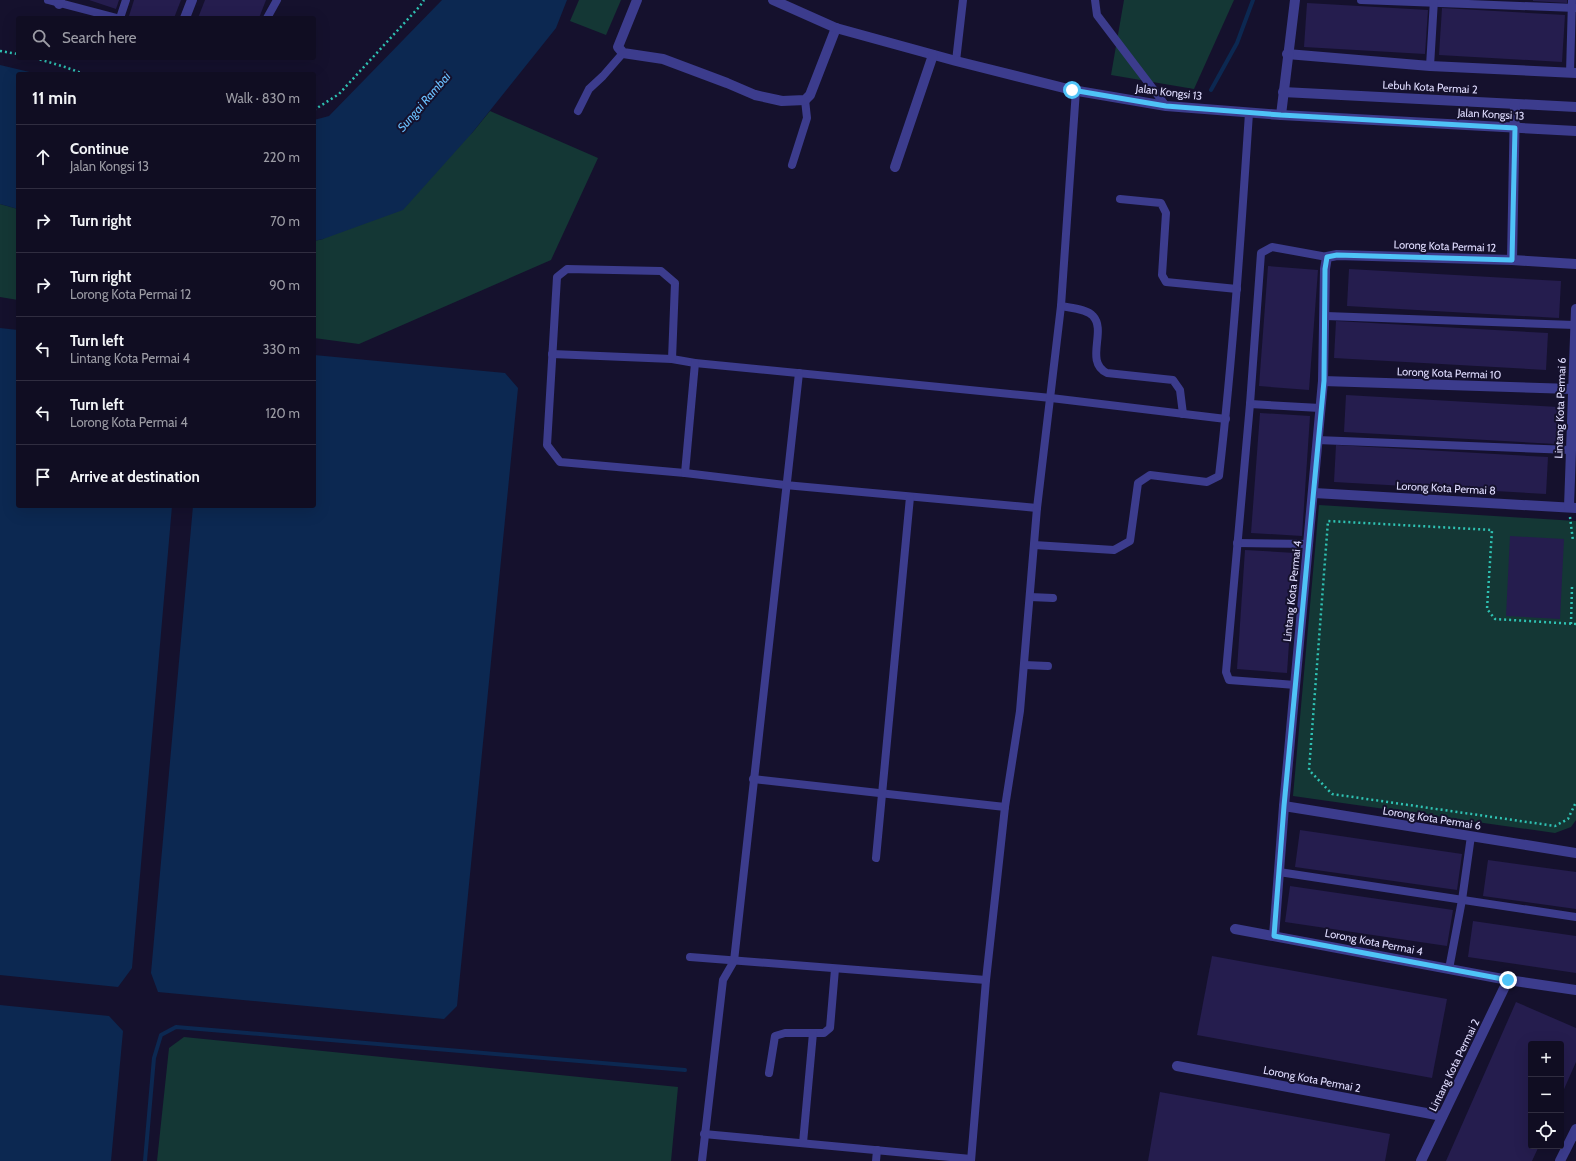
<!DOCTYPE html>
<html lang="en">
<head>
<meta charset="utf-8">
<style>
  :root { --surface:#100d22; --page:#1e1b2f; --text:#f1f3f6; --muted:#9c9ca5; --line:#302d40 }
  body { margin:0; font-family:Cabin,sans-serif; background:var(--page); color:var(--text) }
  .controls { position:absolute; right:12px; bottom:12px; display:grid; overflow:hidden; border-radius:4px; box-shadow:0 4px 16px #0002 }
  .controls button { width:36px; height:36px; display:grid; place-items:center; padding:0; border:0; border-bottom:1px solid var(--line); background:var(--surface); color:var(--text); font:20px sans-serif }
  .stop { position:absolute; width:12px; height:12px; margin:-9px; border:3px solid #4fc3f7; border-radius:50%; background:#fff }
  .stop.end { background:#4fc3f7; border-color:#fff; box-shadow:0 1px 4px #0008 }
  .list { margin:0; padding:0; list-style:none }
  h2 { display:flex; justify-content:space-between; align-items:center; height:52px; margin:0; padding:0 16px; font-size:17px }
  h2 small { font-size:13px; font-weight:400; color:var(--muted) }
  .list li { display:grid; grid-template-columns:26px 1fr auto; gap:12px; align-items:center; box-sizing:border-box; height:64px; padding:0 16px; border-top:1px solid var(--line) }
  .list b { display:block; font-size:15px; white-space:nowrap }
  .list p { margin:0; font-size:13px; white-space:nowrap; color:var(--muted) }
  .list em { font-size:13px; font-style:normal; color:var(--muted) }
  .icon { flex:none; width:22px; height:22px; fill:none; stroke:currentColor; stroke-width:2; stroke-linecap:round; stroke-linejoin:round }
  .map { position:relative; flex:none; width:1576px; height:1161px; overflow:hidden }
  .search { position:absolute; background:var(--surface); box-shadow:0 4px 16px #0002; left:16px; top:16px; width:300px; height:44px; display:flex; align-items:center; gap:10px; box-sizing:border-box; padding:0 14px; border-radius:4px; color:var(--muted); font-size:15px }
  .panel { position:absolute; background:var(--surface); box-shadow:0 4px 16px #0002; left:16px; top:72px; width:300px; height:436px; border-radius:4px }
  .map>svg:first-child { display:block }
  .green { fill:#143735 }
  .water { fill:#0c2851 }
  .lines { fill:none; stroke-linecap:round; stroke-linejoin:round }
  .stream { stroke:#0c2851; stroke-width:4 }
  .building { fill:#251d4e }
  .path { stroke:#2fc2b3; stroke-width:2.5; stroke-dasharray:2 3; stroke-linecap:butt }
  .service { stroke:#3c3c8d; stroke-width:8 }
  .minor { stroke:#3c3c8d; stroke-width:10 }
  .route { stroke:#4fc3f7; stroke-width:5 }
  .labels { text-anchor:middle; stroke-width:4; stroke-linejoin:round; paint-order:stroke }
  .street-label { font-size:11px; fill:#e0ddff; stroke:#15112d }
  .water-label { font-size:12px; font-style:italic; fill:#6bc1ff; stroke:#15112d }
</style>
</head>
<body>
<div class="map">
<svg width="1576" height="1161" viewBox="0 0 1576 1161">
  <rect width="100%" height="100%" fill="#15112d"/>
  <g class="green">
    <path d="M579,0H621L606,35L570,21Z"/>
    <path d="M1124,0H1234L1194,89L1111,75Z"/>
    <path d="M490,111L598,158L551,260L359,344L314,338V241L323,239L472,133Z"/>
    <path d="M0,204L18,209V300L0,297Z"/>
    <path d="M1319,505L1576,521V820L1571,827L1555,833L1293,796Z"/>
    <path d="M184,1037L678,1087L671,1161H157L169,1048Z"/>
  </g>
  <g class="water">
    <path d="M442,0H567L556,28L472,133L403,210L323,239L314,241V120L329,116Z"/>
    <path d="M0,65L38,74H18V209L0,204Z"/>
    <path d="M0,328L18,330V506H172L132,968L118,987L0,975Z"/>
    <path d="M314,355L505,373L518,388L457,1006L444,1019L158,992L151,973L193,506H314Z"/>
    <path d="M0,1005L109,1016L123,1031L111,1161H0Z"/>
  </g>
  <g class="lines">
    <g class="stream">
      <path d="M1211,90L1237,43L1253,0"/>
      <path d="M145,1161L154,1058L161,1035L176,1027L685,1070"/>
    </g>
  </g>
  <g class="building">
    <path d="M89,0H119L116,9Z"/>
    <path d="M134,0H181L174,18H135L129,16Z"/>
    <path d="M205,0H266L259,18H198Z"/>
    <path d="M1533,0H1567V3L1533,1Z"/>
    <path d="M1307,3L1428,10L1425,54L1304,47Z"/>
    <path d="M1442,8L1565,15L1562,62L1439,55Z"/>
    <path d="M1268,266L1318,270L1309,390L1259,386Z"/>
    <path d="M1349,269L1561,281L1559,318L1347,306Z"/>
    <path d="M1336,321L1548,333L1546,370L1334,358Z"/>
    <path d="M1346,395L1558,407L1556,444L1344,432Z"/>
    <path d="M1260,413L1310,416L1302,536L1251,533Z"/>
    <path d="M1336,445L1548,457L1546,494L1334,482Z"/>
    <path d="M1510,536L1564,539L1560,619L1506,616Z"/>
    <path d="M1245,550L1295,553L1287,673L1237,669Z"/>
    <path d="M1300,830L1462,854L1457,890L1295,867Z"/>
    <path d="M1488,860L1576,872V909L1483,896Z"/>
    <path d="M1290,886L1453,910L1447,946L1285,922Z"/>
    <path d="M1473,921L1576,936V973L1468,957Z"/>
    <path d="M1212,956L1447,999L1432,1078L1197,1035Z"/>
    <path d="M1516,1002L1576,1028V1062L1561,1096V1044H1531V1146H1539L1532,1161H1446Z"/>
    <path d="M1160,1092L1390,1134L1385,1161H1148Z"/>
  </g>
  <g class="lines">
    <g class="path">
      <path d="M0,51L18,54"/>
      <path d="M35,58L65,67L84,74"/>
      <path d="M314,110L339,94L420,6L424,0"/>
      <path d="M1570,517L1573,541"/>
      <path d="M1571,624L1572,587"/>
      <path d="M1576,624L1495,619L1487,609L1492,530L1328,521L1309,770L1332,794L1555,826L1568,819L1576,802"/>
    </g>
    <g class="service">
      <path d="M48,0L117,18"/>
      <path d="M1095,0L1097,15L1166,106"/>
      <path d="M1361,0L1576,8"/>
      <path d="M120,18L126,0"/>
      <path d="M267,18L277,0"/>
      <path d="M956,61L963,0"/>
      <path d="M1430,66L1434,0"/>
      <path d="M1570,73L1572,0"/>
      <path d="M578,111L589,89L603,76L623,53"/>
      <path d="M792,165L807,118L805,100"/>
      <path d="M1120,199L1161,203L1166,213L1162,275L1166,282L1237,289"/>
      <path d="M1061,306C1070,308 1087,309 1093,316C1107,331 1084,362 1107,373L1173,380L1180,390L1183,414"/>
      <path d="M1326,316L1575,325"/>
      <path d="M552,354L672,359L695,363L1051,398L1226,419"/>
      <path d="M672,359L675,283L661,271L567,269L557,277L547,445L560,462L685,473L785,485L1037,508"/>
      <path d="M1250,404L1320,408"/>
      <path d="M1317,440L1571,450"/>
      <path d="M685,473L695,363"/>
      <path d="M1237,543L1309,544"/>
      <path d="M1034,545L1114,550L1130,541L1138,483L1150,475L1207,482L1219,476C1233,355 1241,234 1249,113"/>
      <path d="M1030,597L1053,598"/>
      <path d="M1024,665L1048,666"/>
      <path d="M1295,685L1229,680L1226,672L1250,404L1261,253L1272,247L1327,257"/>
      <path d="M753,779L1005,807"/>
      <path d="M876,858L910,497"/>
      <path d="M1279,872L1576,917"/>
      <path d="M690,957L986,980"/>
      <path d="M1449,969L1462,900L1471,836"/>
      <path d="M769,1073L775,1036L785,1033H824L830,1028L835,969"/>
      <path d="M704,1134L971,1159"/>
      <path d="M803,1143L813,1033"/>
      <path d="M702,1161L723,980L734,961L799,373"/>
      <path d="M876,1161L877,1150"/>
      <path d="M971,1161L986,980L1005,807L1020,711L1037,508L1061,306L1076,90"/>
    </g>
    <g class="minor">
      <path d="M637,0L618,47L623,53L663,59L727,83L755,95L782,101L805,100L810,95L836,28"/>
      <path d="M773,0L836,28L956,61L1072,90L1166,106L1281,115L1576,131"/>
      <path d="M59,4L60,0"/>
      <path d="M185,18L192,0"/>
      <path d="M1287,54L1430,66L1576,73"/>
      <path d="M1283,92L1576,107"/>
      <path d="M1281,115L1295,0"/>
      <path d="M895,167L933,55"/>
      <path d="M1512,260L1515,104"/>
      <path d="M1323,381L1573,389"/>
      <path d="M1314,493L1576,508"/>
      <path d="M1569,507L1576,309"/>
      <path d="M1284,806L1576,853"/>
      <path d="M1235,929L1508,980L1576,990"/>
      <path d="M1274,936L1284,806L1323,381L1325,269L1327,257L1337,255L1512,260L1576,264"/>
      <path d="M1177,1066L1442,1116"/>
      <path d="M1421,1161L1508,980"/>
      <path d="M1560,1161L1576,1129"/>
    </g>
  </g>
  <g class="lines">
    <path class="route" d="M1072,90L1166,106L1281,115L1515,128L1512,260L1337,255L1327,257L1325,269L1324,381L1284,806L1274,936L1508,980"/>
  </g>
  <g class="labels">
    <g class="street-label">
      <text transform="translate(1430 87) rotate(3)" y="4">Lebuh Kota Permai 2</text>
      <text transform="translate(1169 92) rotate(7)" y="4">Jalan Kongsi 13</text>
      <text transform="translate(1491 114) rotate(3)" y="4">Jalan Kongsi 13</text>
      <text transform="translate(1445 246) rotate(2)" y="4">Lorong Kota Permai 12</text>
      <text transform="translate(1449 373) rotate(2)" y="4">Lorong Kota Permai 10</text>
      <text transform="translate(1560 408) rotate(-88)" y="4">Lintang Kota Permai 6</text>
      <text transform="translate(1446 488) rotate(3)" y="4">Lorong Kota Permai 8</text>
      <text transform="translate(1292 591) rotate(-84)" y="4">Lintang Kota Permai 4</text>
      <text transform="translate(1432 818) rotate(9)" y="4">Lorong Kota Permai 6</text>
      <text transform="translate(1374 942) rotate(11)" y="4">Lorong Kota Permai 4</text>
      <text transform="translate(1454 1065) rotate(-64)" y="4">Lintang Kota Permai 2</text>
      <text transform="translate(1312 1079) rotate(11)" y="4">Lorong Kota Permai 2</text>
    </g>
    <g class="water-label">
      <text transform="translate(424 102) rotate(-49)" y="4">Sungai Rambai</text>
    </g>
  </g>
</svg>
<div class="controls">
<button>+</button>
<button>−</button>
<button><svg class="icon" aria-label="locate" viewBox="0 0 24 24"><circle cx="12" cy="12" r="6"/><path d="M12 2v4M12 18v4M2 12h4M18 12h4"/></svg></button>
</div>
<div class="stop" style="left:1072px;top:90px"></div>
<div class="stop end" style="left:1508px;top:980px"></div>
<div class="search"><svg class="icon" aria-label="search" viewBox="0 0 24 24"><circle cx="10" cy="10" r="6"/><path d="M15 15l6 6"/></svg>Search here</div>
<section class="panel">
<h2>11 min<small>Walk · 830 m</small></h2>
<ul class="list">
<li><svg class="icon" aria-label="ahead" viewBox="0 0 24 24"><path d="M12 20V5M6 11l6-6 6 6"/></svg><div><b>Continue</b><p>Jalan Kongsi 13</p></div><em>220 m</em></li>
<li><svg class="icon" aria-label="right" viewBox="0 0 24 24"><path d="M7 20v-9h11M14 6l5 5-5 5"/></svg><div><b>Turn right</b></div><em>70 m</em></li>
<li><svg class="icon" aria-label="right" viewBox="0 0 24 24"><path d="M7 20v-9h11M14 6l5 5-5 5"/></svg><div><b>Turn right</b><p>Lorong Kota Permai 12</p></div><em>90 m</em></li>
<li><svg class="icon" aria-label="left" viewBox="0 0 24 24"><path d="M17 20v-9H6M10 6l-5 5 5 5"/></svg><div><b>Turn left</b><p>Lintang Kota Permai 4</p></div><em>330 m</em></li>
<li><svg class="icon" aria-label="left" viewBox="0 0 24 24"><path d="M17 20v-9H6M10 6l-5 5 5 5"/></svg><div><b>Turn left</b><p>Lorong Kota Permai 4</p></div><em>120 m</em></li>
<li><svg class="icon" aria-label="arrive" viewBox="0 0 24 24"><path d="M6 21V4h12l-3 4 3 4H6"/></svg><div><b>Arrive at destination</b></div></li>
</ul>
</section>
</div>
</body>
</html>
